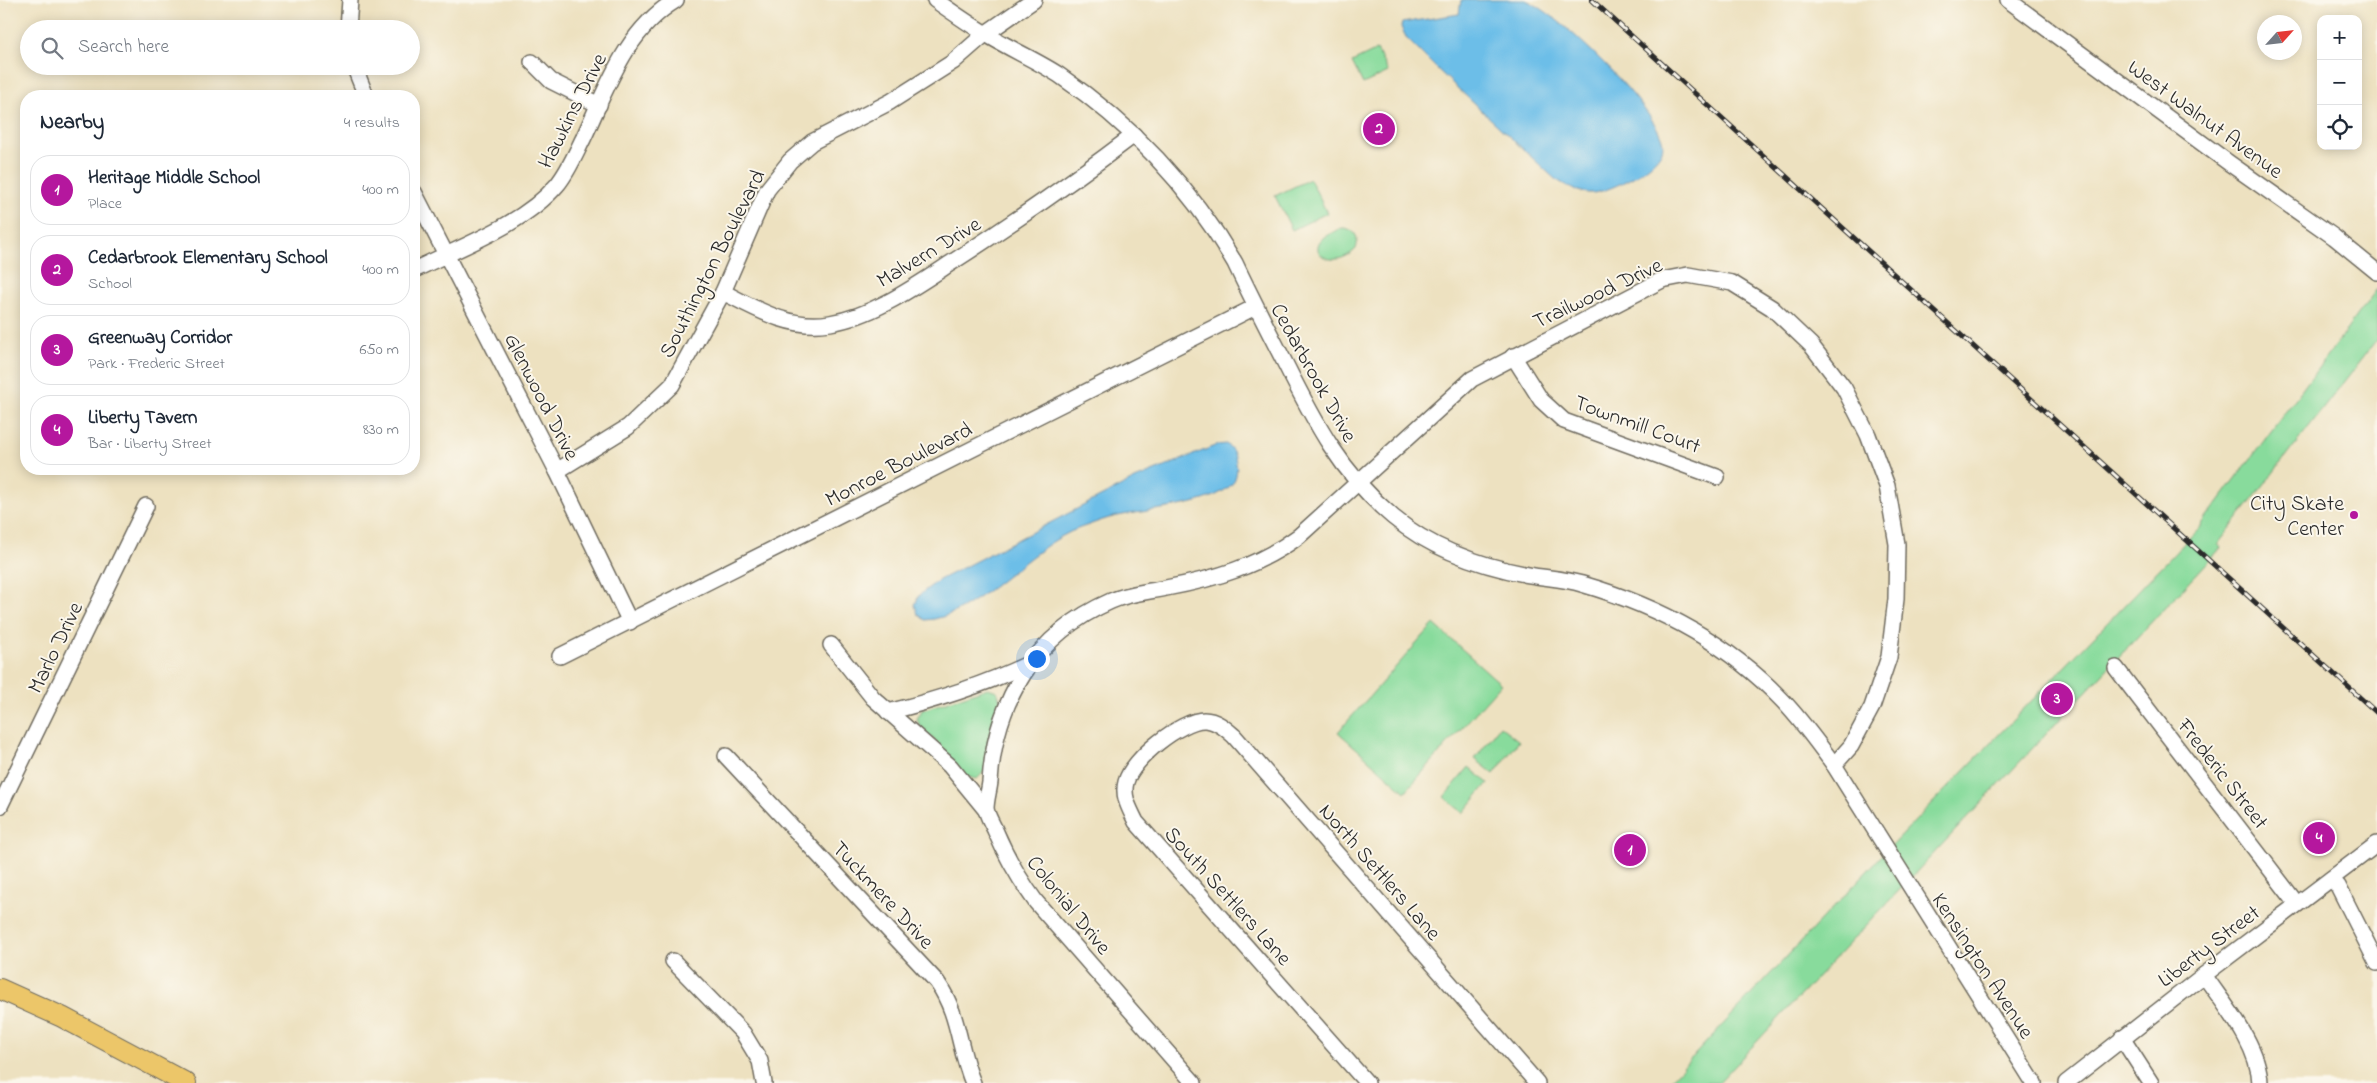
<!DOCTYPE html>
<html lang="en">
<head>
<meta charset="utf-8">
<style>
  :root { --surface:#fff; --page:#f6f6f7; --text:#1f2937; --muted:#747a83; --line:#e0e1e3; --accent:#b5179e }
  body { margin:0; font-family:"Indie Flower",sans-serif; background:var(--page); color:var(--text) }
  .controls { position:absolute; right:15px; top:15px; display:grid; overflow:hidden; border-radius:10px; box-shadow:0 2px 12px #0003 }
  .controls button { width:45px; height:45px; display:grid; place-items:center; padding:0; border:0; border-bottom:1px solid var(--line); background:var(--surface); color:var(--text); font:25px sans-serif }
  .compass { position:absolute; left:2257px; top:15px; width:45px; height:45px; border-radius:50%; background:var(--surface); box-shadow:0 2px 12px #0003; rotate:63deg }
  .you { position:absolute; left:1036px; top:658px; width:18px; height:18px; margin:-12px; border:4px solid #fff; border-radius:50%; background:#1a73e8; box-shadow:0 0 0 8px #1a73e833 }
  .badge { display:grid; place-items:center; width:32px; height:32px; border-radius:50%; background:var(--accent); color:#fff; font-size:16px; font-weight:700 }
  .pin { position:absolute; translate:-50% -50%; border:2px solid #fff; box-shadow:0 1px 5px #0006 }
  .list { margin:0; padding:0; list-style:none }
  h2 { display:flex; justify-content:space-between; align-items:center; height:65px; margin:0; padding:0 20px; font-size:21px }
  h2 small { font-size:16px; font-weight:400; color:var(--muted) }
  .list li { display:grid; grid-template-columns:32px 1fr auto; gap:15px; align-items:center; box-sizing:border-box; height:70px; margin:0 10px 10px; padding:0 10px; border:1px solid var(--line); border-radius:20px }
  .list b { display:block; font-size:19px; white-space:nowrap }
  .list p { margin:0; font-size:16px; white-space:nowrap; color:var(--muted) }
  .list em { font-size:16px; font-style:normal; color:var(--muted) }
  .icon { flex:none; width:28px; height:28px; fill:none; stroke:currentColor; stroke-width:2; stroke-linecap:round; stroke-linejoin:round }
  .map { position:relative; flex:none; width:2377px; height:1083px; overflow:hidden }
  .search { position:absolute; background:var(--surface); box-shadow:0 2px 12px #0003; left:20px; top:20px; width:400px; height:55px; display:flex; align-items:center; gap:12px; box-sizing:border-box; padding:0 18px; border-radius:28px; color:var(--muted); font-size:19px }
  .panel { position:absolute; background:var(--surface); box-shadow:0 2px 12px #0003; left:20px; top:90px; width:400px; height:385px; border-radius:20px }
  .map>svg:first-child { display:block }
  .green { fill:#88db9c; stroke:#5a8364 }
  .water { fill:#6cbee8; stroke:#4c748a }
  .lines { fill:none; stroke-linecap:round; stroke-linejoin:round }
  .minor-casing { stroke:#6f6b5f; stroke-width:18 }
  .major-casing { stroke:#6f6b5f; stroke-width:22 }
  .minor { stroke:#fff; stroke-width:15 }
  .major { stroke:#ecc669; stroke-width:20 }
  .rail-casing { stroke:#2b2b2b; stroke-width:5 }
  .rail { stroke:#fbf7ec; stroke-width:3; stroke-dasharray:9; stroke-linecap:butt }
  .poi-dot { fill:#b5179e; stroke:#fbf7ec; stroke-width:2 }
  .labels { text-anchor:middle; stroke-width:4; stroke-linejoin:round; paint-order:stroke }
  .street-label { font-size:22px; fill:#2b2b2b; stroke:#fbf7ec }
  .poi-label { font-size:22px; fill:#2b2b2b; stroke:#fbf7ec; text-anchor:end }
</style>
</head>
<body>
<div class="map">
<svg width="2377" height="1083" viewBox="0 0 2377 1083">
  <rect width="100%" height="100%" fill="#fbf7ec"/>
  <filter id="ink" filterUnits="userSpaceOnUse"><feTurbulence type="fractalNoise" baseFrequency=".02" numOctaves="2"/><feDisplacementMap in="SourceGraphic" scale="10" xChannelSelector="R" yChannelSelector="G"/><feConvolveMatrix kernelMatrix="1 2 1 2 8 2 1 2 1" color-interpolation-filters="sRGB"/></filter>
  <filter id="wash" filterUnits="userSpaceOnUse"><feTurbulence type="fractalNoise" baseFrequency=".0096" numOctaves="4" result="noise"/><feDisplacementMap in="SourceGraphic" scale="20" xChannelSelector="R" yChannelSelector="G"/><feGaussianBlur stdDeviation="1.12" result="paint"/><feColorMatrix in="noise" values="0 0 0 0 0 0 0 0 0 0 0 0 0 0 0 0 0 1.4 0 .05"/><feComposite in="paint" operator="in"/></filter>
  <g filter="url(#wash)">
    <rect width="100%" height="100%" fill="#ede1c0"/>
    <g class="green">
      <path d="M1377,50L1388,72L1363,84L1352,62Z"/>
      <path d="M1310,179L1327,213L1292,230L1275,196Z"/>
      <path d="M1342,228C1354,228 1360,237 1356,249C1334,271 1305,253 1324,237C1329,234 1336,231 1342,228Z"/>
      <path d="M2377,289V339L2218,544L2221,548L1718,1083H1668L1887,850L2199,528Z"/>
      <path d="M1434,624L1501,684L1405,792L1338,732Z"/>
      <path d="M988,688L997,691L1001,702L985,771L977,779L968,777L963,773L939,745L920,727L917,719L922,710Z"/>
      <path d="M1500,726L1519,741L1494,774L1475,759Z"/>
      <path d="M1469,767L1488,783L1463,813L1444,797Z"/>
    </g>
    <g class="water">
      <path d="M1461,0C1475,0 1514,0 1525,0C1554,8 1664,115 1663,146C1662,166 1611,191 1593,193C1579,194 1567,186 1555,179L1436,68L1407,39L1401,27L1402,23L1459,14Z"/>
      <path d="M1226,444C1233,449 1235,454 1236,463C1238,470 1236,482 1229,487C1202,509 1143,509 1109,518C1099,521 1089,525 1080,528C1030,545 974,619 925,620L918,614L915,605L919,595L939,580L1135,479L1217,445Z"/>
    </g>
  </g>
  <g filter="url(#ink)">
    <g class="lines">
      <g class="minor-casing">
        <g id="minor">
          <path d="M935,0C952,12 969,24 986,34C1010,49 1036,60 1059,75C1131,124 1191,188 1235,263C1251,297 1268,330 1285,363C1315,423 1341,473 1393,517C1431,549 1481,566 1529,575C1546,578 1565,579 1582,584C1658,606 1728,643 1783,701C1802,721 1818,743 1834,765"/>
          <path d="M2008,0L2229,163L2334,237L2377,272"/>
          <path d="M348,29L350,0"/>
          <path d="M532,62L551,81L599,105"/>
          <path d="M354,66L366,96"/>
          <path d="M414,192L557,471L630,622"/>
          <path d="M414,270C460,247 523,225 557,185C568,172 575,155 583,139C607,88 625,31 676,0"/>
          <path d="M723,292C756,309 791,330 830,323C874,316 917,285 954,261C1016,221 1075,180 1134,135"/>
          <path d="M1513,356L1541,400L1564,421L1717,477"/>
          <path d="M557,471L628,427L672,385L723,292L767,190L790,161L812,142L890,102L953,62L985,34L1034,0"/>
          <path d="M831,645L873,698L950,766L986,810"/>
          <path d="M560,656L1255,307"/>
          <path d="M2116,668L2297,904"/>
          <path d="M888,712C937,700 984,685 1030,663"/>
          <path d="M726,756L937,982C960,1015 958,1048 973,1083"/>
          <path d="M0,806L146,506"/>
          <path d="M2331,879L2338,886L2377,963"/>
          <path d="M673,961L743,1033L760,1061L764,1083"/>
          <path d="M2204,975C2225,1006 2259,1045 2260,1083"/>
          <path d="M2122,1038L2151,1083"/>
          <path d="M1194,1083L1036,902C1019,879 1006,856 995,830C992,824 987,815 986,809C986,800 989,791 990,782C995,701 1035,634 1111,601C1129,593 1148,592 1166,588C1215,579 1259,566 1299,536L1472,379L1662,280L1688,275L1732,283L1772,308L1811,345L1844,388L1868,435L1887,486L1897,544L1896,599L1889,657L1872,707L1851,746L1834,765L2034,1083"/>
          <path d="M1367,1083L1136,822C1130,809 1122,797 1126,782C1132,759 1181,720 1204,720C1216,720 1226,729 1234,736L1537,1083"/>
          <path d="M2066,1083L2204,975L2377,844"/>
        </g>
      </g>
      <g class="major-casing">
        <path id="major" d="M0,989L62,1017L186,1083"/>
      </g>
      <use href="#minor" class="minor"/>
      <use href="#major" class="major"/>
      <g class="rail-casing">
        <path id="rail" d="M1592,0L2377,713"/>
      </g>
      <use href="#rail" class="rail"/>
    </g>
  </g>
  <circle class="poi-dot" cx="2354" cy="515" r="5"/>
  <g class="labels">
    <g class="street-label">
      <text transform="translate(571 110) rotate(-63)" y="8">Hawkins Drive</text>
      <text transform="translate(2206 118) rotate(36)" y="8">West Walnut Avenue</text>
      <text transform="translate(928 251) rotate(-31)" y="8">Malvern Drive</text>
      <text transform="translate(711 263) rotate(-63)" y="8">Southington Boulevard</text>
      <text transform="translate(1597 292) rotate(-25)" y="8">Trailwood Drive</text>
      <text transform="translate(1315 372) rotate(61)" y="8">Cedarbrook Drive</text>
      <text transform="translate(543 396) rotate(63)" y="8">Glenwood Drive</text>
      <text transform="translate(1638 423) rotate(20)" y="8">Townmill Court</text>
      <text transform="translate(898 463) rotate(-27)" y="8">Monroe Boulevard</text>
      <text transform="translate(54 647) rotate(-64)" y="8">Marlo Drive</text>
      <text transform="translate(2224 773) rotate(52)" y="8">Frederic Street</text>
      <text transform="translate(1381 871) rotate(49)" y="8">North Settlers Lane</text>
      <text transform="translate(884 894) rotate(47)" y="8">Tuckmere Drive</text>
      <text transform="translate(1229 895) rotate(48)" y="8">South Settlers Lane</text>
      <text transform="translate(1070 904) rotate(51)" y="8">Colonial Drive</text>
      <text transform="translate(2208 945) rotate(-37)" y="8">Liberty Street</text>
      <text transform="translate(1984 965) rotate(57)" y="8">Kensington Avenue</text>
    </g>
    <g class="poi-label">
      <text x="2344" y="510">City Skate<tspan x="2344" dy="25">Center</tspan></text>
    </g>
  </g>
</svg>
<div class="controls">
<button>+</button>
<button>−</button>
<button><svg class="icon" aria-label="locate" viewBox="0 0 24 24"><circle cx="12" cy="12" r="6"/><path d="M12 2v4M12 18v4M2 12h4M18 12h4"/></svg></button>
</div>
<svg class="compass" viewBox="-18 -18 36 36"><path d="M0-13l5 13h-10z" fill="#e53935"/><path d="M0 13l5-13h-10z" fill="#747a83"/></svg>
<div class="you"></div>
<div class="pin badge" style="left:1630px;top:850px">1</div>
<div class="pin badge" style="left:1379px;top:129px">2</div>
<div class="pin badge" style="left:2057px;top:699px">3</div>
<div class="pin badge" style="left:2319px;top:838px">4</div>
<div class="search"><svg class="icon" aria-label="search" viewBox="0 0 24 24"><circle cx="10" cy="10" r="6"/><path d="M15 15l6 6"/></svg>Search here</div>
<section class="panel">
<h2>Nearby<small>4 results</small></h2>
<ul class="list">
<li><span class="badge">1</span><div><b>Heritage Middle School</b><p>Place</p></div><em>400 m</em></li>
<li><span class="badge">2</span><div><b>Cedarbrook Elementary School</b><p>School</p></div><em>400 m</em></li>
<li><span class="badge">3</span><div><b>Greenway Corridor</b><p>Park · Frederic Street</p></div><em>650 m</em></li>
<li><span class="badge">4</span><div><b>Liberty Tavern</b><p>Bar · Liberty Street</p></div><em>830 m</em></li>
</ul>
</section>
</div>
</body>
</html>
